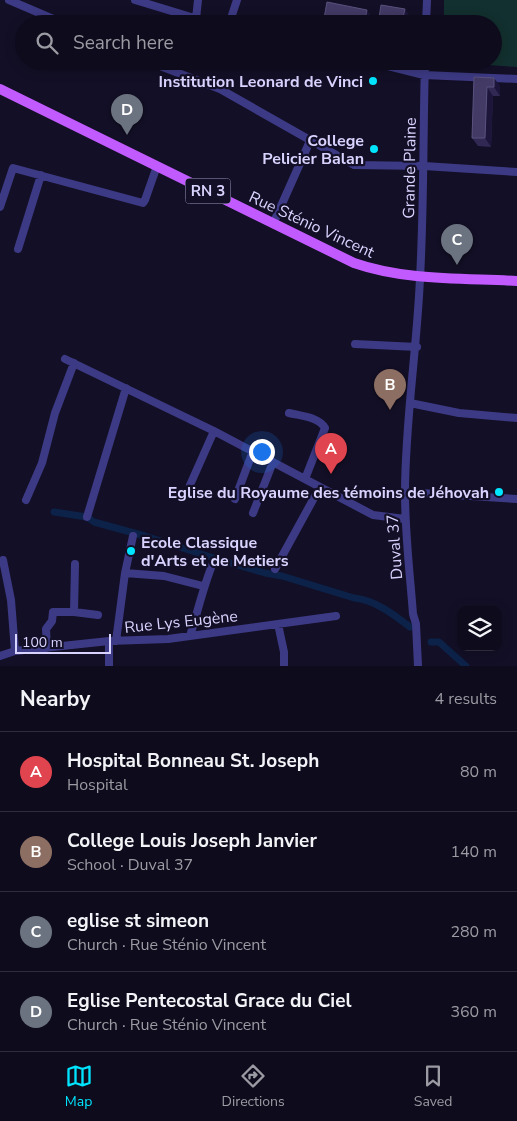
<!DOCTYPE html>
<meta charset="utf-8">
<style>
:root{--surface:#0e0b1c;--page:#171425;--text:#f1f3f6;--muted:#9b9ba3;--line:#2e2b3b;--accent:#00e5ff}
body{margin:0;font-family:"Nunito Sans",sans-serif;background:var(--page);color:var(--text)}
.controls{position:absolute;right:15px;bottom:15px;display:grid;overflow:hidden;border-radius:10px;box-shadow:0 2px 12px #0003}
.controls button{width:45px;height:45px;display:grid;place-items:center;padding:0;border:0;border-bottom:1px solid var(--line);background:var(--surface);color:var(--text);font:25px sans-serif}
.scale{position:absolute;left:15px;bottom:12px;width:96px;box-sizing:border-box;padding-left:5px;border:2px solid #d9d4ff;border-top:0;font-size:14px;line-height:18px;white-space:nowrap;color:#d9d4ff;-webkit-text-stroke:4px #130f26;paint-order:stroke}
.you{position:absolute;left:261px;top:451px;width:18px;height:18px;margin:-12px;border:4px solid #fff;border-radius:50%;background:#1a73e8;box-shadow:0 0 0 8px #1a73e833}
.badge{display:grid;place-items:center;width:32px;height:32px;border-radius:50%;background:var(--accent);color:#fff;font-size:16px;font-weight:700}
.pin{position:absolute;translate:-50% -41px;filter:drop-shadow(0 1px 2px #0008)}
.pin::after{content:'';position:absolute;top:26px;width:18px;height:15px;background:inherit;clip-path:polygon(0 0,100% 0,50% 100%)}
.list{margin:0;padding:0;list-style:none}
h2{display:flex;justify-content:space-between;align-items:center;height:65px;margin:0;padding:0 20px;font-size:21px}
h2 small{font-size:16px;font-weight:400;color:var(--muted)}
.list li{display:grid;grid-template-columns:32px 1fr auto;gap:15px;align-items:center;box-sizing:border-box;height:80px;padding:0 20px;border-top:1px solid var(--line)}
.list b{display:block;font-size:19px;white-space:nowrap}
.list p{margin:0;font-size:16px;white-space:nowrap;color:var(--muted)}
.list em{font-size:16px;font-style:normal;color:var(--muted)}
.icon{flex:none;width:28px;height:28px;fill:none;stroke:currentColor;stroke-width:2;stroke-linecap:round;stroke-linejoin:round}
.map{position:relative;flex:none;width:517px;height:666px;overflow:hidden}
.search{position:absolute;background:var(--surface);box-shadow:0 2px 12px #0003;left:15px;right:15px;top:15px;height:55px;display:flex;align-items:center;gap:12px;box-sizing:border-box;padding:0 18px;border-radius:28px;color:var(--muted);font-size:19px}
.sheet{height:385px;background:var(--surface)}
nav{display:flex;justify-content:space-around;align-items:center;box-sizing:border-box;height:70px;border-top:1px solid var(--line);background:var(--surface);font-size:14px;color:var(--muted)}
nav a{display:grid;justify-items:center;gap:2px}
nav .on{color:var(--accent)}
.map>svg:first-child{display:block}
.green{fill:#12302f}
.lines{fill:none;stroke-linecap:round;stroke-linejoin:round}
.canal{stroke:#0c2248;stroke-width:7}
.minor{stroke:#3d3a85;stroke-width:8}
.major{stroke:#c25bff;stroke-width:10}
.wall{fill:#312854}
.shaded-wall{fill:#1d163a}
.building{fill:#433a66;stroke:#5a527e}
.poi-dot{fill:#00e5ff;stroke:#130f26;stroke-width:2}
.labels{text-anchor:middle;stroke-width:4.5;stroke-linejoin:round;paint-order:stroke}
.shield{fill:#130f26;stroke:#9e99be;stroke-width:1}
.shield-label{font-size:15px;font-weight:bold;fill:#d9d4ff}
.poi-label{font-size:16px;font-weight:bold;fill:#d9d4ff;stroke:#130f26;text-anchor:end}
.street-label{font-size:16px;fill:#d9d4ff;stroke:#130f26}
</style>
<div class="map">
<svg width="517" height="666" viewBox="0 0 517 666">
<rect width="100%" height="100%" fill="#130f26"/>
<path class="green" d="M444,0H517V67L444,62L493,61V24H444Z"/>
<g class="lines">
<path class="canal" d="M54,512L87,517L94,522L145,536L220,560L265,573L282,576L354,598C375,600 393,614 410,627
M431,642H439L466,666"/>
<path class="minor" d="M9,0L65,24
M135,0L214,24
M196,19L198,0
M229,24L237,0
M426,24L427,0
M147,61L220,89L354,165L424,166L517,172
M368,61L424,75L517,79
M0,207L13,168L143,203L145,200L157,166
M273,224L310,141
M18,249L41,175
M355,344L417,347
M65,359L214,431L373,515L405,519
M410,403L459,413L517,418
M289,413C301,416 319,417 325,428L305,479
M190,485L214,431
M405,492L517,499
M235,499L253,451
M26,500L42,463L55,413L74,363
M253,513L273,462
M87,517L126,388
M3,560L11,600L15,651
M275,569L320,487
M125,573L164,576L203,586
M74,612L75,564
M278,624L284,652V666
M190,636C198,611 203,587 213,563
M116,641L125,573L133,536
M47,648L46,629L52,621L53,612H74L98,615
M0,656L15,651L109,641L168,639L336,616
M109,666V641
M418,666L416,624L413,614C410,574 405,534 405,493C405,422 417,349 420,278C424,206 423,133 425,61"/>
<path class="major" d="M0,89L354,263C406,281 463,278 517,281"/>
</g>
<path class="wall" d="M409,15L408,24H383L379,18Z
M474,77L500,86V96H493L491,147L478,146L472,138Z"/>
<path class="shaded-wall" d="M405,9L409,15L408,24H403L402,22Z
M367,10L373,19L372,24H364Z
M494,78L500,86V96L494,87Z
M487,87L493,96L491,147L485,138Z"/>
<path class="building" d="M327,2L367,10L364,24H323Z
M381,5L405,9L402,22L379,18Z
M474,77L494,78V87H487L485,138H472Z"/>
<g class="poi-dot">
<circle cx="373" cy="81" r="5"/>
<circle cx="374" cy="149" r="5"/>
<circle cx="499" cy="492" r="5"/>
<circle cx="131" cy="551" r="5"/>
</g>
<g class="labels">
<rect class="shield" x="185.5" y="178.5" width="45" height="25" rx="4"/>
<g class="shield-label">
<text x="208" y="196">RN 3</text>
</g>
<g class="poi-label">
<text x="363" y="87">Institution Leonard de Vinci</text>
<text x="364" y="146">College<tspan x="364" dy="18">Pelicier Balan</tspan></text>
<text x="489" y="498">Eglise du Royaume des témoins de Jéhovah</text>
<text x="141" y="548" text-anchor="start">Ecole Classique<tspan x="141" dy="18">d'Arts et de Metiers</tspan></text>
</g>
<g class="street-label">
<text transform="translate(409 168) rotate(-89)" y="6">Grande Plaine</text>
<text transform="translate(312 224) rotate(25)" y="6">Rue Sténio Vincent</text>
<text transform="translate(394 547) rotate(-94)" y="6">Duval 37</text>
<text transform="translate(181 621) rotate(-6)" y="6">Rue Lys Eugène</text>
</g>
</g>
</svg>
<div class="controls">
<button><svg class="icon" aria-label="layers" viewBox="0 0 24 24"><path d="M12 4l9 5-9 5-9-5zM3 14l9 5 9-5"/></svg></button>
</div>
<div class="scale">100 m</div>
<div class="you"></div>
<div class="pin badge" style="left:331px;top:474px;background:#e0444e">A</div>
<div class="pin badge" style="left:390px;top:410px;background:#8d6e63">B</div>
<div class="pin badge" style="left:457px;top:265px;background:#6b7280">C</div>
<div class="pin badge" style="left:127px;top:135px;background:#6b7280">D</div>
<div class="search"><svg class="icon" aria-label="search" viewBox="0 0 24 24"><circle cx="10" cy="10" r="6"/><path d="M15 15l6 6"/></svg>Search here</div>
</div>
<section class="sheet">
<h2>Nearby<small>4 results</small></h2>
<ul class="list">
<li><span class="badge" style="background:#e0444e">A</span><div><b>Hospital Bonneau St. Joseph</b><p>Hospital</p></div><em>80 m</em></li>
<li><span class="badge" style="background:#8d6e63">B</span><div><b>College Louis Joseph Janvier</b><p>School · Duval 37</p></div><em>140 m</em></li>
<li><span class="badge" style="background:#6b7280">C</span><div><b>eglise st simeon</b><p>Church · Rue Sténio Vincent</p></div><em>280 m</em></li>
<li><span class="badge" style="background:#6b7280">D</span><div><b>Eglise Pentecostal Grace du Ciel</b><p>Church · Rue Sténio Vincent</p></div><em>360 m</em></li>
</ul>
</section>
<nav>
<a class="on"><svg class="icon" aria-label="map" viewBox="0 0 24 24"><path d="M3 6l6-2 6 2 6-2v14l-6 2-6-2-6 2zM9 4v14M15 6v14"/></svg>Map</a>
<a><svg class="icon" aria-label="directions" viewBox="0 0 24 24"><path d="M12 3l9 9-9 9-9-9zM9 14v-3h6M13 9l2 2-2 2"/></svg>Directions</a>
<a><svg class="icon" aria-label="saved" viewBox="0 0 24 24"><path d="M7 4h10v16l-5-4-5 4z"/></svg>Saved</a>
</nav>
